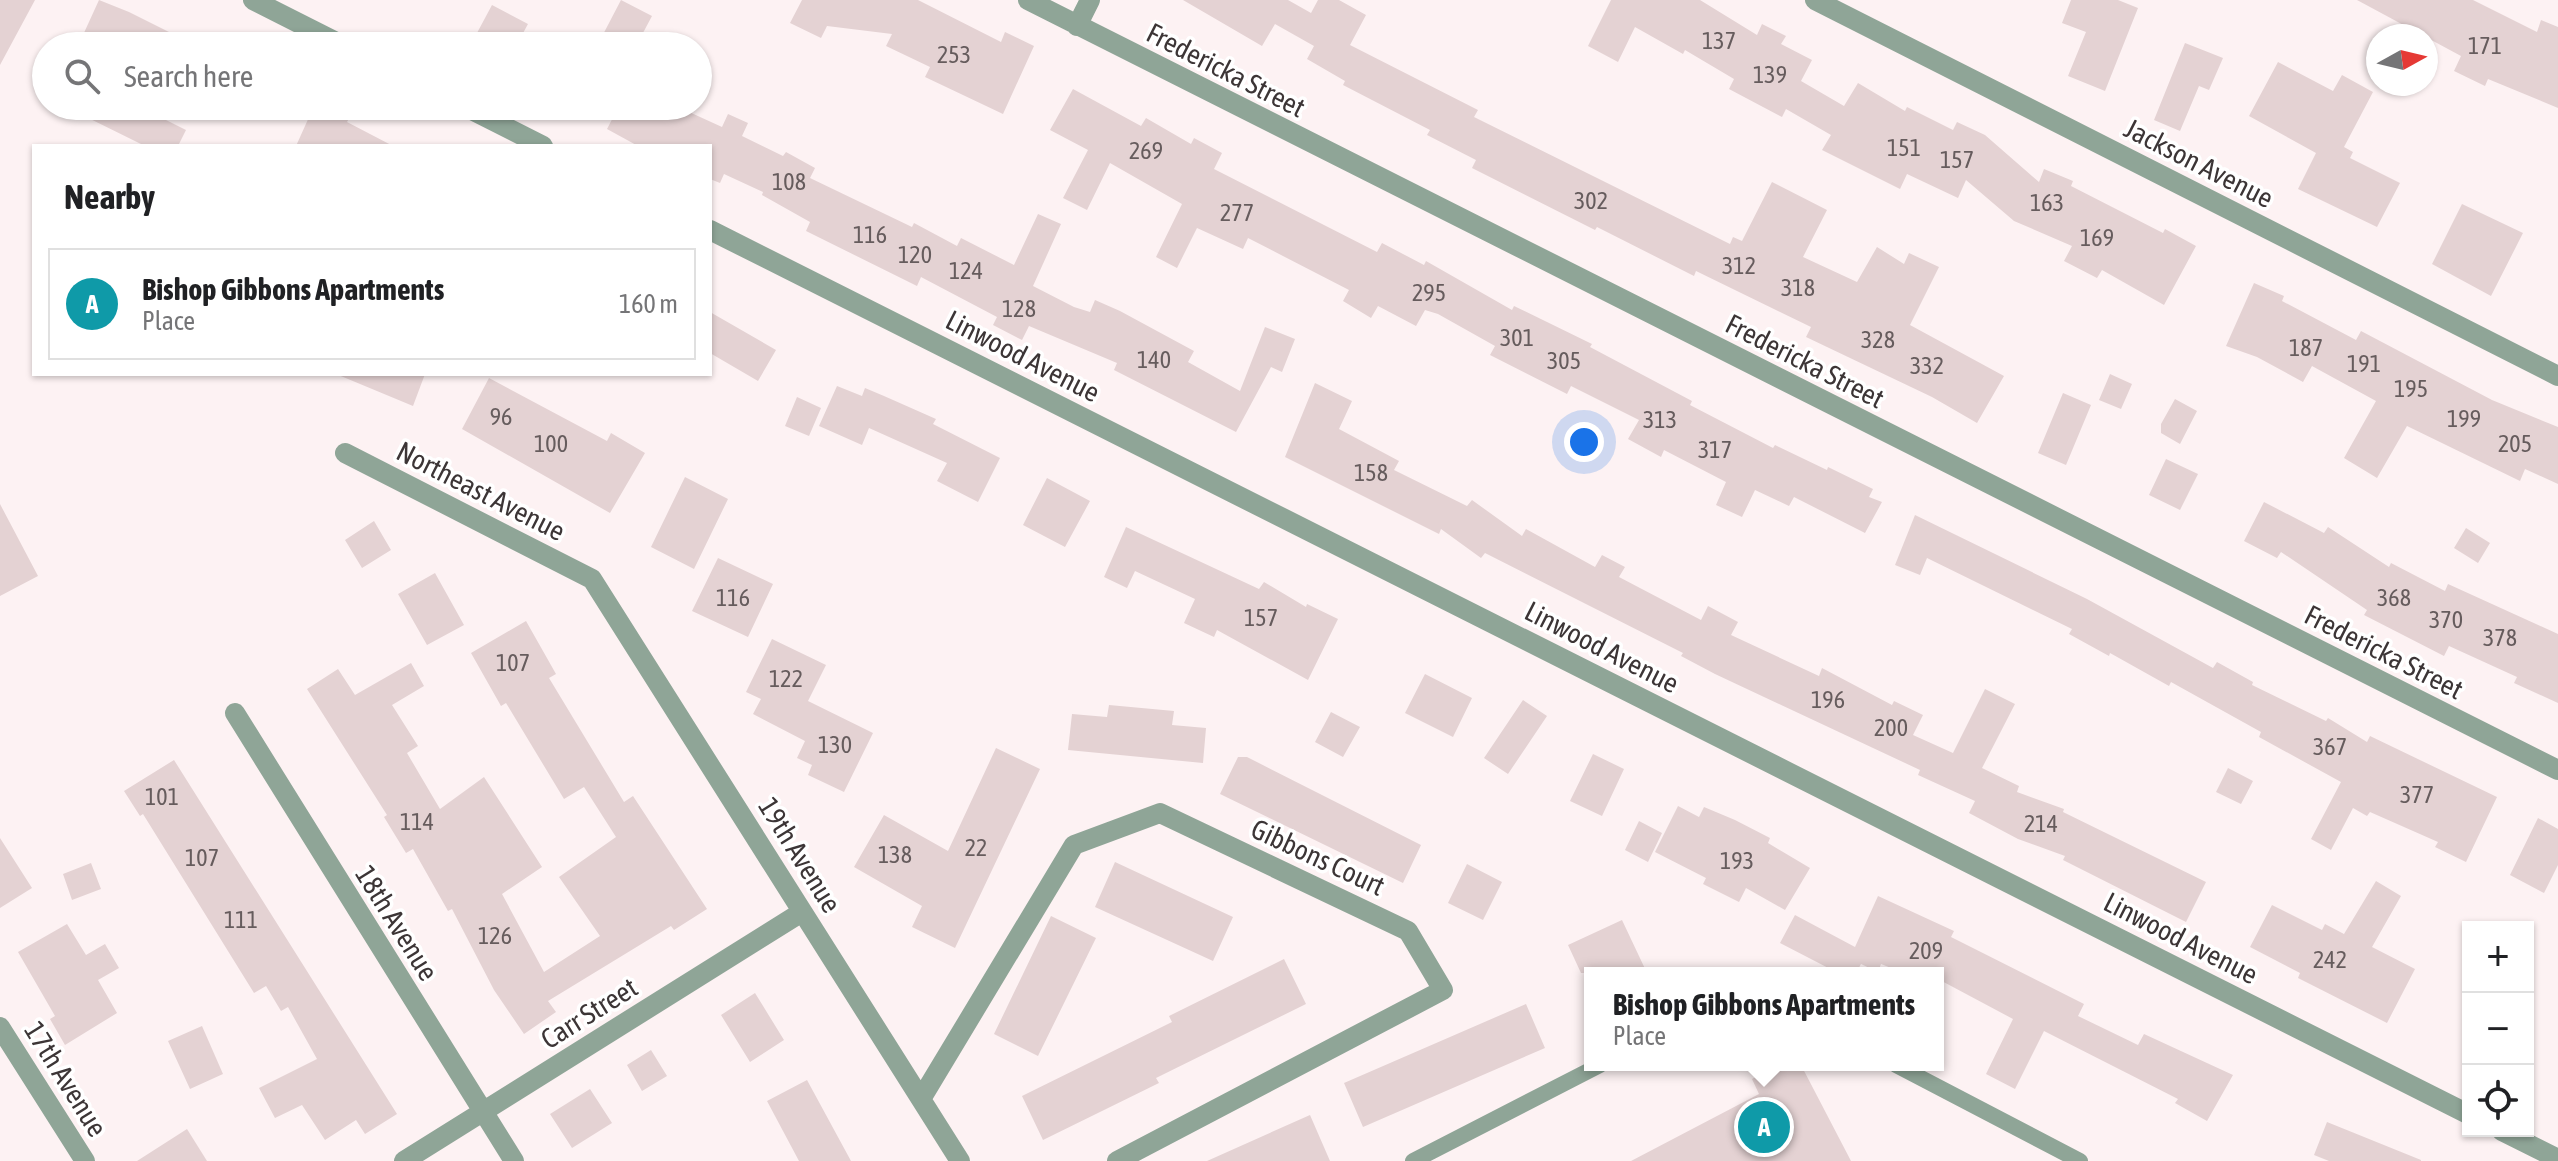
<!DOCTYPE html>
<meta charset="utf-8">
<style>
:root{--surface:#fff;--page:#f2f2f2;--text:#202124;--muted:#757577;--line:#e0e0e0;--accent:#167145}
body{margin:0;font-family:"Asap Condensed",sans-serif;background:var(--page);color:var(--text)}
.controls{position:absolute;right:24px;bottom:24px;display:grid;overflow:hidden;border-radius:0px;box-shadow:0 2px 6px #0004}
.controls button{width:72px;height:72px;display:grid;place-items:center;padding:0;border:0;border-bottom:2px solid var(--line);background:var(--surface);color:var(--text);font:40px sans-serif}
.compass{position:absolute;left:2366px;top:24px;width:72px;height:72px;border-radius:50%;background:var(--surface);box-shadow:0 2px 6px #0004;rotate:82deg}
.you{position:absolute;left:1584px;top:442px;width:28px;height:28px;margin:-20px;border:6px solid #fff;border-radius:50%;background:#1a73e8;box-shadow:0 0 0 12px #1a73e833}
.badge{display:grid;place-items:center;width:52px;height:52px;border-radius:50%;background:var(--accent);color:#fff;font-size:26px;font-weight:700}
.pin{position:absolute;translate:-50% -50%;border:4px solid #fff;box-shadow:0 2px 8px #0006}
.popup{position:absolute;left:1584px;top:967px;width:360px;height:104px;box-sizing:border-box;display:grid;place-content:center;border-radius:0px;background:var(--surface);filter:drop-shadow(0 2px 6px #0005);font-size:26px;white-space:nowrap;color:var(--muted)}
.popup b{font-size:30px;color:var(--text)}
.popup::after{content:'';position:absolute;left:50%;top:100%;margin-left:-16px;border:16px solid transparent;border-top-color:var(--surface)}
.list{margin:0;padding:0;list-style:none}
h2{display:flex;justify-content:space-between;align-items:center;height:104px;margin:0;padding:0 32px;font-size:34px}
h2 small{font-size:26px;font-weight:400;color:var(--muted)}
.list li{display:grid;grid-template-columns:52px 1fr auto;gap:24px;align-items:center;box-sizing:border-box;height:112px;margin:0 16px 16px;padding:0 16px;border:2px solid var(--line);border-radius:0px}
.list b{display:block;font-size:30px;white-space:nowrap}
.list p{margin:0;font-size:26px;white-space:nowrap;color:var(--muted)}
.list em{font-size:26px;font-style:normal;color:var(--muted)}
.icon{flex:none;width:44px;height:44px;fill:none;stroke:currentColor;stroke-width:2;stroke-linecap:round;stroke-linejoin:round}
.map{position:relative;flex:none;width:2558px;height:1161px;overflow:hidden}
.search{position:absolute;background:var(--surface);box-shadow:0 2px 6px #0004;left:32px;top:32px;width:680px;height:88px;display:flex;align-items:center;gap:20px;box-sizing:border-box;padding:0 28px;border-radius:44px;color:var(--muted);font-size:30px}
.panel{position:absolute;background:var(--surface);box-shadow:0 2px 6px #0004;left:32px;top:144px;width:680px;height:232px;border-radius:0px}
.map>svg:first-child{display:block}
.building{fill:#e4d2d3}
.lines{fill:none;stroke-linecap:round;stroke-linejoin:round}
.lane{stroke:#8fa597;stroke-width:16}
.street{stroke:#8fa597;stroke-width:20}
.labels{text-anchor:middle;stroke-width:7;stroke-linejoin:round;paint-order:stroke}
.number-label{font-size:24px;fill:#665c5d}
.street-label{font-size:28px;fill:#3c3536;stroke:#fff}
</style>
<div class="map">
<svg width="2558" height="1161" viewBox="0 0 2558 1161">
<rect width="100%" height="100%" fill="#fdf2f3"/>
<path class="building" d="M0,0H35L0,65Z
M99,0L129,12L197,46H78Z
M621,0L652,16L636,46H597Z
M802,0H918L1001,42L1005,32L1034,46L1003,114L925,77L930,67L886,46L892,34L827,26L821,38L790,23Z
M1183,0H1288L1311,13L1318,0H1339L1366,15L1350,45L1478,110L1474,117L1730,244L1733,237L1742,241L1772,182L1827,210L1803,257L1857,282L1877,247L1904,264L1909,253L1939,267L1910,325L2004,376L1977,423L1932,397L1806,337L1811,327L1696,271L1694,276L1597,227L1595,230L1472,168L1476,160L1427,135L1430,130L1343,85L1345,81L1307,59L1314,46L1275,24L1262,46Z
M1611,0H1700L1757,35L1762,24L1786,36L1781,44L1812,60L1801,81L1844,106L1858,83L1905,111L1907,107L1953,130L1957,122L1985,135L2039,182L2044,169L2073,181L2071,186L2163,233L2165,229L2196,246L2164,305L2102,270L2097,278L2064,261L2072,246L2014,221L1966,180L1958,198L1907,174L1900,189L1822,150L1831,135L1786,109L1782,117L1729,89L1734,79L1685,50L1683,54L1635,27L1618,62L1588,46Z
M2071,0H2118L2138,8L2105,91L2068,76L2086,32L2062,23Z
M2357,0H2473L2537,32L2541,20L2558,27V108L2488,79L2485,86L2454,71L2461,56Z
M492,5L528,24L516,46H470Z
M2185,43L2223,58L2209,90L2199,86L2180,131L2154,120Z
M2278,62L2333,91L2342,75L2373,92L2344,147L2353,152L2350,158L2400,183L2377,227L2298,189L2316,153L2249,116Z
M1073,89L1141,126L1146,118L1191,144L1194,138L1222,153L1214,169L1377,252L1382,243L1424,265L1426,261L1512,310L1514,306L1592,344L1590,347L1692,401L1690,405L1773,448L1775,445L1827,470L1828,467L1873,489L1869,497L1882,502L1865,533L1794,497L1789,506L1755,490L1742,517L1716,505L1726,482L1664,450L1661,457L1628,439L1639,420L1571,386L1567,394L1490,355L1495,346L1438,314L1425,310L1416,326L1378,306L1371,318L1343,301L1349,290L1248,238L1243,249L1197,228L1177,268L1156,257L1182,204L1110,163L1087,210L1063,198L1088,150L1050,130Z
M64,106H138L186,130L178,146H145Z
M314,106H337L352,113L347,122L393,146H296Z
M619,106H676L722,127L728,114L748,123L742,136L783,156L786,152L815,168L810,178L912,227L914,223L957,246L961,238L1014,265L1038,214L1061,224L1033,286L1074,307L1090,312L1095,300L1120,311L1194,351L1188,362L1240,391L1265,327L1295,339L1282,372L1271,367L1236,432L1114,370L1117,363L1029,326L1022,340L993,325L997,317L921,277L917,286L806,231L810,222L762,195L763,192L724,174L720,183L710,179V146H638L607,129Z
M2462,204L2523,233L2491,296L2432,264Z
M2254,283L2284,296L2282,301L2356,340L2361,331L2492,400L2558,427V484L2525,469L2520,481L2407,426L2377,478L2344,458L2376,401L2312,366L2303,382L2257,357L2226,346Z
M710,312L776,350L758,381L710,353Z
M336,374H425L413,406Z
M2110,374L2132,384L2121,409L2099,400Z
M489,378L607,441L611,433L645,453L610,513L462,429Z
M1315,383L1352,401L1339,429L1399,461L1394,470L1467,506L1472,500L1522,536L1526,529L1595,567L1602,555L1625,567L1619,577L1701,620L1708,606L1738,622L1731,635L1819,676L1822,668L1892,705L1894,701L1923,715L1913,735L1953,753L1985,689L2015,704L1982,768L2019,786L2017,792L2064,809L2063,812L2206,882L2186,922L2063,860L2065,856L2018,839L1969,813L1975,801L1918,775L1920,770L1715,674L1681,656L1683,653L1485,553L1481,558L1441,529L1439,534L1285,457Z
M837,386L862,396L865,388L884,396L936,419L933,424L1000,458L978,502L937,481L947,463L869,428L862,445L819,426Z
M2063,393L2091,405L2066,465L2038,453Z
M797,397L821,408L809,436L785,426Z
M2175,399L2197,411L2180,444L2161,433V424Z
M2166,459L2198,474L2180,510L2149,495Z
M685,477L728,499L694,569L651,547Z
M1047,478L1090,501L1065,547L1023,525Z
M2264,502L2324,533L2328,527L2389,567L2391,563L2445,591L2448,584L2558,634V703L2514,683L2517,677L2449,646L2444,656L2364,615L2367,610L2281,552L2277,558L2244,541Z
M0,504L38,576L0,596Z
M1915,515L2087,599L2213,668L2217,662L2253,682L2252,685L2326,721L2328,718L2367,742L2370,736L2497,797L2466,862L2435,847L2438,842L2370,812L2367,816L2353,808L2331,850L2311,839L2341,782L2259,737L2261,732L2171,682L2169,686L2110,653L2109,656L2069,634L2072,629L1927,558L1920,575L1895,565Z
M374,521L391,550L362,568L345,540Z
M1126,527L1259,589L1264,582L1306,607L1307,604L1338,619L1308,680L1217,630L1214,637L1184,623L1195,599L1135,571L1127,588L1104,577Z
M2466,528L2490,543L2478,563L2454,548Z
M718,558L773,584L748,637L692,611Z
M435,573L464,625L427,645L398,594Z
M526,621L556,674L549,678L624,802L633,796L707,909L674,930L671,926L548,1001L556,1012L524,1034L494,990L452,909L448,911L413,849L406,853L384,817L387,815L307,689L338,669L355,695L411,663L424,686L392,705L418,746L407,753L440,809L484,777L542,867L502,894L544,972L600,936L559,877L616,837L584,787L564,799L506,703L501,706L471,653Z
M772,639L826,665L808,701L873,733L844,792L808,775L812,765L797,758L805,741L753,714L761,699L746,692Z
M1425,674L1472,698L1453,737L1405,713Z
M1523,700L1547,716L1508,774L1484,758Z
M1109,705L1174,711L1172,725L1206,728L1203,763L1068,750L1072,714L1107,717Z
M1331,712L1360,727L1343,757L1315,742Z
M996,748L1040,769L955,948L912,927L922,906L854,867L884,815L948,851Z
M1593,754L1624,769L1602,816L1570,801Z
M1238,757H1247L1421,845L1403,883L1220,794Z
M174,760L397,1114L365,1134L356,1120L325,1140L302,1105L275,1118L259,1088L317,1059L288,1007L281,1011L266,986L254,993L143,814L140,816L124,791Z
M2228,768L2253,781L2241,804L2216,792Z
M1678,806L1699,817L1704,807L1735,820L1770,838L1768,843L1810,868L1785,910L1746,888L1739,902L1703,884L1706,878L1655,852Z
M2538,818L2558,829V865L2544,893L2510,875Z
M1639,821L1662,833L1648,862L1625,850Z
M0,838L32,888L0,908Z
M1115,862L1233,917L1213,961L1095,907Z
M91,863L101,889L72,900L63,874Z
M1467,864L1502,882L1483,920L1448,903Z
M2376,881L2401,896L2372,947L2415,969L2387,1023L2298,978L2300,973L2250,947L2272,905L2322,930L2325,924L2344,934Z
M1878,896L1954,931L1951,937L2084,1004L2078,1016L2138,1045L2144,1034L2233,1075L2207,1121L2175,1103L2178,1099L2044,1031L2015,1089L1986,1074L2013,1019L1938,979V973H1904L1881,964L1878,972L1861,964L1856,973H1838L1780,943L1795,915L1855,947Z
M1051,916L1096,938L1038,1056L994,1034Z
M1622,920L1647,973H1581L1568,945Z
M67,924L86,955L105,944L119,968L98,980L117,1013L65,1045L50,1019L55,1016L18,952Z
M1284,959L1306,1004L1156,1078L1159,1083L1043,1140L1022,1096L1172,1022L1169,1016Z
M755,993L784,1040L750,1062L721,1015Z
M1526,1004L1545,1048L1363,1127L1344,1083Z
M202,1026L223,1074L190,1089L168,1041Z
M651,1050L667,1076L642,1091L627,1065Z
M1761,1065H1801L1851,1161H1631L1759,1094L1752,1079L1765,1072Z
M807,1080L851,1161H799L767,1101Z
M590,1089L612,1123L572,1148L550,1114Z
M1310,1115L1330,1161H1207Z
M2327,1122L2421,1160V1161H2329L2314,1155Z
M187,1129L207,1161H137Z"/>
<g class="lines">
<path class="lane" d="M1896,1065L2080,1161
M1413,1161L1600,1065"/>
<path class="street" d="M253,0L344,46
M1028,0L2558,770
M1815,0L2558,376
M1077,26L1090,0
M464,106L543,146
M710,230L2468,1114
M345,453L592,579L960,1161
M235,713L514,1161
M0,1027L85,1161
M921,1099L1074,845L1160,813L1408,931L1443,990L1117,1161
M2502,1131L2558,1159
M404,1161L802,912"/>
</g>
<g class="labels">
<g class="number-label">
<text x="1719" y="49">137</text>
<text x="2485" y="54">171</text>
<text x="954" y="63">253</text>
<text x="1770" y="83">139</text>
<text x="1904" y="156">151</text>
<text x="1146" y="159">269</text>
<text x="1957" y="168">157</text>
<text x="789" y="190">108</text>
<text x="1591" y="209">302</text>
<text x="2047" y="211">163</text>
<text x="1237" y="221">277</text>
<text x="870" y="243">116</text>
<text x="2097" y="246">169</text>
<text x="915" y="263">120</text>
<text x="1739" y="274">312</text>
<text x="966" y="279">124</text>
<text x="1798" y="296">318</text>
<text x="1429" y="301">295</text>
<text x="1019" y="317">128</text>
<text x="1517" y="346">301</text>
<text x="1878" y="348">328</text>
<text x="2306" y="356">187</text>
<text x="1154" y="368">140</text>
<text x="1564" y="369">305</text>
<text x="2364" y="372">191</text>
<text x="1927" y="374">332</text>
<text x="2411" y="397">195</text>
<text x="501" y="425">96</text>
<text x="2464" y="427">199</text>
<text x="1660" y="428">313</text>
<text x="551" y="452">100</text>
<text x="2515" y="452">205</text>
<text x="1715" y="458">317</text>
<text x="1371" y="481">158</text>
<text x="733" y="606">116</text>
<text x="2394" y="606">368</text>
<text x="1261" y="626">157</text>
<text x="2446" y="628">370</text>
<text x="2500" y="646">378</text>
<text x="513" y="671">107</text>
<text x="786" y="687">122</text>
<text x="1828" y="708">196</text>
<text x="1891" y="736">200</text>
<text x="835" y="753">130</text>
<text x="2330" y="755">367</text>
<text x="2417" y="803">377</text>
<text x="162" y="805">101</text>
<text x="417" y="830">114</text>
<text x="2041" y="832">214</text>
<text x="976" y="856">22</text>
<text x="895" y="863">138</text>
<text x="202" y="866">107</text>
<text x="1737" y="869">193</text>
<text x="241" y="928">111</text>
<text x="495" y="944">126</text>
<text x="1926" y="959">209</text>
<text x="2330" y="968">242</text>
</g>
<g class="street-label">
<text transform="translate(1226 70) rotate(27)" y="10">Fredericka Street</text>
<text transform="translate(2199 163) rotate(27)" y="10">Jackson Avenue</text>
<text transform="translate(1023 356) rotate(27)" y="10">Linwood Avenue</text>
<text transform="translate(1805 361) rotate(27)" y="10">Fredericka Street</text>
<text transform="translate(481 491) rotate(27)" y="10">Northeast Avenue</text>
<text transform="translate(1602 647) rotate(27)" y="10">Linwood Avenue</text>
<text transform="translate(2384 652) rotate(27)" y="10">Fredericka Street</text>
<text transform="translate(800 855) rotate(58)" y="10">19th Avenue</text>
<text transform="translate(1318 857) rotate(25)" y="10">Gibbons Court</text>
<text transform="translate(397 923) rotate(58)" y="10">18th Avenue</text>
<text transform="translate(2181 938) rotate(27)" y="10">Linwood Avenue</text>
<text transform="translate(589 1013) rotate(-32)" y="10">Carr Street</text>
<text transform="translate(66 1079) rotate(58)" y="10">17th Avenue</text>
</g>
</g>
</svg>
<div class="controls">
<button>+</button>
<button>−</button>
<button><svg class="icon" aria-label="locate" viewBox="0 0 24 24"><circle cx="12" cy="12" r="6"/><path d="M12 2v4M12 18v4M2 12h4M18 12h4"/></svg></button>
</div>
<svg class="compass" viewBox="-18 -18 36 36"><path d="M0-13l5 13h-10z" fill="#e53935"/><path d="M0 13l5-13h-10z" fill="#757577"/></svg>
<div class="you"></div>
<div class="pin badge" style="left:1764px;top:1127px;background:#0f9aa8">A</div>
<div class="popup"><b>Bishop Gibbons Apartments</b>Place</div>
<div class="search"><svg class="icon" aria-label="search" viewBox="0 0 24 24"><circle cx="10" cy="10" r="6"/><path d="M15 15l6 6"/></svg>Search here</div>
<section class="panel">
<h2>Nearby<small></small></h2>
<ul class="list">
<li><span class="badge" style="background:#0f9aa8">A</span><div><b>Bishop Gibbons Apartments</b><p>Place</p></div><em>160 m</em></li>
</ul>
</section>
</div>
